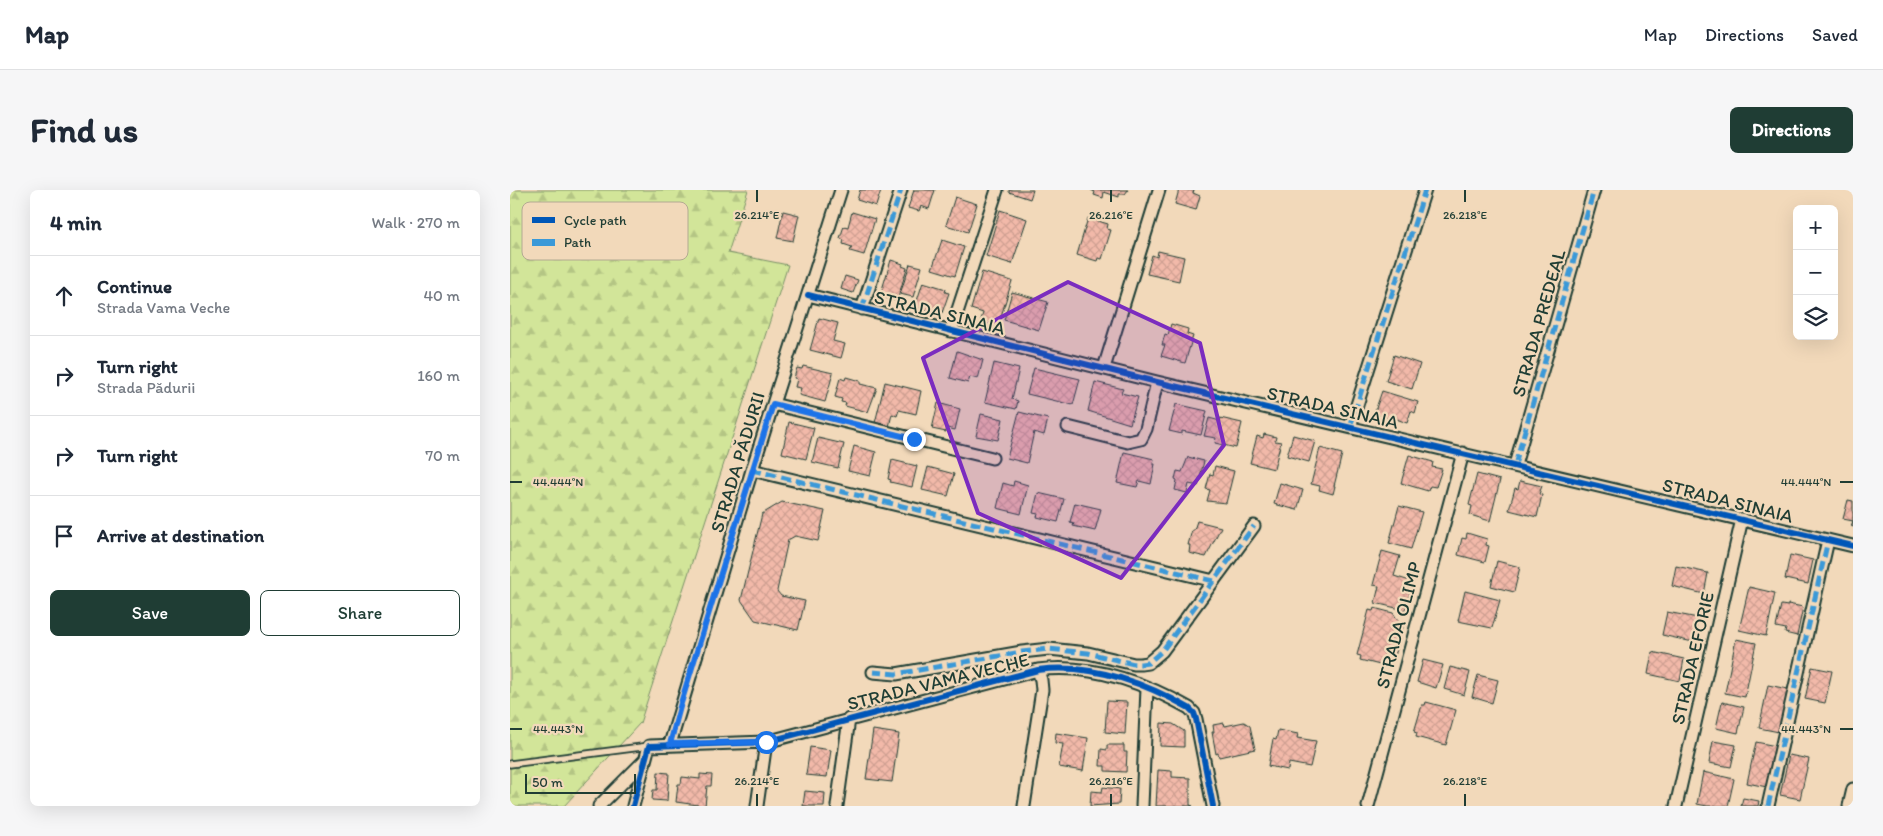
<!DOCTYPE html>
<meta charset="utf-8">
<style>
:root{--surface:#fff;--page:#f6f6f7;--text:#1f2937;--muted:#747a83;--line:#e0e1e3;--accent:#1f3d34}
body{margin:0;font-family:Itim,sans-serif;background:var(--page);color:var(--text)}
.controls{position:absolute;right:15px;top:15px;display:grid;overflow:hidden;border-radius:8px;box-shadow:0 5px 20px #0002}
.controls button{width:45px;height:45px;display:grid;place-items:center;padding:0;border:0;border-bottom:1px solid var(--line);background:var(--surface);color:var(--text);font:25px sans-serif}
.scale{position:absolute;left:15px;bottom:12px;width:111px;box-sizing:border-box;padding-left:5px;border:2px solid #1f3d34;border-top:0;font-size:14px;line-height:18px;white-space:nowrap;color:#1f3d34;-webkit-text-stroke:4px #f2d9ba;paint-order:stroke}
.stop{position:absolute;width:15px;height:15px;margin:-11px;border:4px solid #1a73e8;border-radius:50%;background:#fff}
.stop.end{background:#1a73e8;border-color:#fff;box-shadow:0 1px 5px #0008}
.list{margin:0;padding:0;list-style:none}
h2{display:flex;justify-content:space-between;align-items:center;height:65px;margin:0;padding:0 20px;font-size:21px}
h2 small{font-size:16px;font-weight:400;color:var(--muted)}
.list li{display:grid;grid-template-columns:32px 1fr auto;gap:15px;align-items:center;box-sizing:border-box;height:80px;padding:0 20px;border-top:1px solid var(--line)}
.list b{display:block;font-size:19px;white-space:nowrap}
.list p{margin:0;font-size:16px;white-space:nowrap;color:var(--muted)}
.list em{font-size:16px;font-style:normal;color:var(--muted)}
.actions{display:flex;gap:10px;padding:15px 20px}
.actions a{flex:1;padding:11px 0;border:1px solid var(--accent);border-radius:8px;text-align:center;font-size:18px;color:var(--accent)}
.actions .main{background:var(--accent);color:#fff}
.icon{flex:none;width:28px;height:28px;fill:none;stroke:currentColor;stroke-width:2;stroke-linecap:round;stroke-linejoin:round}
.map{position:relative;flex:none;width:1343px;height:616px;overflow:hidden;border-radius:8px}
header{display:flex;align-items:center;gap:30px;box-sizing:border-box;height:70px;padding:0 25px;background:var(--surface);border-bottom:1px solid var(--line)}
header strong{font-size:24px}
nav{display:flex;gap:28px;margin-inline-start:auto;font-size:18px}
.intro{display:flex;align-items:center;justify-content:space-between;box-sizing:border-box;height:120px;padding:0 30px}
h1{margin:0;font-size:35px}
.button{padding:12px 22px;border-radius:8px;background:var(--accent);color:#fff;font-size:18px;font-weight:700}
main{display:flex;gap:30px;padding:0 30px}
aside{flex:1;background:var(--surface);border-radius:8px;box-shadow:0 5px 20px #0002}
.map>svg:first-child{display:block}
.forest{fill:url(#forest-firs);stroke:#789166}
.building{fill:url(#building-cross-hatch);stroke:#1f3d34}
.lines{fill:none;stroke-linecap:round;stroke-linejoin:round}
.service-casing{stroke:#1f3d34;stroke-width:9}
.minor-casing{stroke:#1f3d34;stroke-width:15}
.service{stroke:#f2d9ba;stroke-width:5.5}
.minor{stroke:#f2d9ba;stroke-width:11}
.quiet{stroke:#3a99d8;stroke-width:5;stroke-dasharray:10 5;stroke-linecap:butt}
.cycleway-casing{stroke:#f2d9ba;stroke-width:9}
.cycleway{stroke:#0057b8;stroke-width:6}
.route{stroke:#1a73e8;stroke-width:6}
.marked{fill:#7b2cbf;fill-opacity:0.2;stroke:#7b2cbf;stroke-width:4;stroke-linejoin:round}
.ticks{fill:none;stroke:#1f3d34;stroke-width:2}
.labels{text-anchor:middle;stroke-width:4.5;stroke-linejoin:round;paint-order:stroke}
.street-label{font-size:19px;fill:#1f3d34;stroke:#f2d9ba}
.key{fill:#f2d9ba;stroke:#b3aa92;stroke-width:1}
.key-label{font-size:14px;fill:#1f3d34}
.ticks-label{font-size:12px;text-anchor:middle;fill:#1f3d34;stroke:#f2d9ba;stroke-width:4.5;stroke-linejoin:round;paint-order:stroke}
</style>
<header>
<strong>Map</strong>
<nav><a>Map</a><a>Directions</a><a>Saved</a></nav>
</header>
<div class="intro"><h1>Find us</h1><a class="button">Directions</a></div>
<main>
<aside>
<h2>4 min<small>Walk · 270 m</small></h2>
<ul class="list">
<li><svg class="icon" aria-label="ahead" viewBox="0 0 24 24"><path d="M12 20V5M6 11l6-6 6 6"/></svg><div><b>Continue</b><p>Strada Vama Veche</p></div><em>40 m</em></li>
<li><svg class="icon" aria-label="right" viewBox="0 0 24 24"><path d="M7 20v-9h11M14 6l5 5-5 5"/></svg><div><b>Turn right</b><p>Strada Pădurii</p></div><em>160 m</em></li>
<li><svg class="icon" aria-label="right" viewBox="0 0 24 24"><path d="M7 20v-9h11M14 6l5 5-5 5"/></svg><div><b>Turn right</b></div><em>70 m</em></li>
<li><svg class="icon" aria-label="arrive" viewBox="0 0 24 24"><path d="M6 21V4h12l-3 4 3 4H6"/></svg><div><b>Arrive at destination</b></div></li>
</ul>
<div class="actions"><a class="main">Save</a><a>Share</a></div>
</aside>
<div class="map">
<svg width="1343" height="616" viewBox="0 0 1343 616">
<defs>
<pattern id="forest-firs" width="22" height="20" patternUnits="userSpaceOnUse" patternTransform="scale(1.25)"><rect width="22" height="20" fill="#d2e599"/><path d="M5 1l3.5 6h-7zM16 11l3.5 6h-7z" fill="#b4c584"/></pattern>
<pattern id="building-cross-hatch" width="8" height="8" patternUnits="userSpaceOnUse" patternTransform="scale(1.25)"><rect width="8" height="8" fill="#f2b9a9"/><path d="M0 0l8 8M0 8l8-8" fill="none" stroke="#cfa092"/></pattern>
</defs>
<rect width="100%" height="100%" fill="#f2d9ba"/>
<filter id="ink" filterUnits="userSpaceOnUse"><feTurbulence type="fractalNoise" baseFrequency=".02" numOctaves="2"/><feDisplacementMap in="SourceGraphic" scale="10" xChannelSelector="R" yChannelSelector="G"/><feConvolveMatrix kernelMatrix="1 2 1 2 8 2 1 2 1" color-interpolation-filters="sRGB"/></filter>
<g filter="url(#ink)">
<path class="forest" d="M0,0H238L218,63L278,75L130,533L54,616H0Z"/>
<path class="building" d="M350,0H371L366,16L347,10Z
M404,0H425L419,19L411,16L409,21L398,18Z
M499,0H523L520,9L499,2Z
M581,0H618L615,4H609V7L594,2L593,8L584,5L585,2Z
M669,0H684L683,3L690,6L686,20L665,14Z
M445,7L467,14L458,42L436,35Z
M490,20L517,29L502,74L476,66Z
M273,21L289,25L283,51L267,48Z
M342,22L365,29L354,65L340,61L342,57L333,54L334,50L330,48L334,36L338,37Z
M578,28L598,34L597,39L601,40L592,69L588,68L587,71L567,65Z
M432,50L454,57L445,86L422,79Z
M648,61L674,67L669,91L637,84L642,65L647,67Z
M381,70L393,74L392,76L397,78L387,111L370,106Z
M400,74L412,77L403,107L390,104Z
M472,82L502,91L487,139L470,134L473,123L461,119Z
M335,86L348,90L343,103L331,99Z
M413,92L436,99L435,102L439,103L432,123L425,121V123L405,117Z
M502,102L538,112L529,140L494,130Z
M309,128L328,133L323,151L335,154L331,168L300,160Z
M661,134L678,139L677,144L683,146L675,173L651,166L655,155H652L655,144L658,145Z
M447,161L473,170L468,189L460,187L458,193L440,188Z
M884,165L910,174L902,199L876,191Z
M484,173L509,179L502,209L508,211L506,219L475,212Z
M293,176L323,183L315,212L289,205L291,198L285,197L287,189L284,188L287,178L292,179Z
M524,178L570,189L563,215L517,204Z
M336,187L350,191V194L367,198L358,222L335,216L336,213L331,212L332,209L325,207L330,188L335,190Z
M375,192L411,201L406,224L389,220L387,226L382,224L379,237L365,233Z
M585,192L613,199L611,203L628,207L620,234L578,221Z
M872,201L908,212L905,223L901,221L897,233L881,227L880,230L864,224Z
M428,213L450,219L445,240L437,238L436,242L422,239Z
M666,214L697,221L691,245L672,241V244L659,241Z
M509,222L538,229L534,245L524,242L517,273L497,268Z
M471,224L493,229L488,250L466,246Z
M699,228L710,231V228L732,233L726,258L705,253L706,248L694,246Z
M279,232L304,238L296,269L272,263Z
M754,244L766,247L765,251L771,252L764,279L740,273L747,246L753,248Z
M783,245L805,251L799,272L777,266Z
M308,248L334,254L328,278L302,272Z
M344,256L366,262L360,286L338,281Z
M810,258L832,264L824,296H825L823,304L809,300L810,296L801,294Z
M614,262L644,269L643,274H645L641,294L629,291L627,297L607,293Z
M899,265L923,272L922,277L932,279L926,297L920,296L918,301L891,293Z
M678,267L694,271L688,296L679,294L677,303L665,300L667,290L665,289L667,281L672,282Z
M382,270L407,276L402,297L380,292L381,290L378,289Z
M705,276L724,281L716,313L697,311L700,300L696,299L700,284L703,285Z
M418,277L444,284L438,306L412,300Z
M967,284L990,290L980,331L960,325L962,316L959,315Z
M504,291L518,295L511,324L487,318L493,293L503,296Z
M1010,291L1032,296L1029,304L1032,305L1027,327L999,320L1005,298L1008,299Z
M770,293L793,300L787,320L764,314Z
M528,303L554,309L548,332L527,327L528,324L523,323Z
M1338,310L1343,311V337L1341,336L1343,331L1333,329Z
M272,312L315,321L308,351L285,346L278,350L267,401L271,406L295,411L288,440L245,430L231,410L252,324Z
M565,313L591,319L585,341L563,336L564,333L560,332Z
M889,316L912,322L901,359L879,353Z
M687,331L711,337L696,367L679,363L680,355H678L682,340H684Z
M957,343L977,349L976,355L979,356L975,372L948,365L952,348L956,349Z
M872,361L890,366L884,386L903,392L895,420L865,413L869,396L863,395Z
M1280,365L1303,370L1298,394L1275,389Z
M987,371L1010,377L1004,402L981,396Z
M1166,376L1198,383L1194,404L1162,396Z
M1239,397L1265,403L1256,446L1229,440Z
M955,401L990,410L982,438L948,431Z
M1278,414L1293,417L1287,446L1275,443L1276,439L1266,437L1271,415L1278,416Z
M864,418L883,423L893,437L885,466L870,475L850,470L851,466L847,465L859,420L863,421Z
M1157,422L1188,428L1183,452L1152,445Z
M1226,449L1246,453L1235,507L1215,503Z
M1142,462L1174,469L1170,491L1138,484Z
M913,470L933,475L926,498L907,492Z
M940,477L960,482L954,505L934,499Z
M1302,477L1322,481L1315,513L1295,509Z
M968,485L988,490L982,513L962,507Z
M1258,495L1278,499L1269,542L1249,538Z
M597,511L617,512L615,544L595,542Z
M916,512L946,520L936,555L906,547L907,543L904,542L912,515H915Z
M1212,512L1234,517L1228,543L1206,538Z
M734,532L740,536L745,559L709,567L708,563L706,564L702,542H704L703,535L714,533L715,536Z
M651,533L663,534L674,541V557L650,556Z
M363,540L389,544L382,592L356,589Z
M768,540L788,544L787,548L806,551L800,577L779,573L778,580L758,576L763,549L766,550Z
M546,543L578,548L573,581L549,577L553,554L545,553Z
M1203,551L1226,555L1221,577L1199,573Z
M1246,552L1266,556L1257,597L1237,593Z
M597,555H614V562H617L616,582L595,581V576H590L591,559L597,560Z
M300,557L321,560L317,587L296,585Z
M1279,565L1299,569L1290,609L1270,605Z
M648,580L662,581V587L680,588V615L683,616H646Z
M148,582L159,583L157,611L142,610L143,600H147Z
M1193,582L1224,589L1218,616H1197L1187,614Z
M190,584L202,585L201,596H197L195,616L166,612L168,594H171L172,587L190,589Z
M593,597L610,599L609,614L580,616L581,601L592,602Z
M295,601L315,603L314,616H293Z
M1233,608L1249,611L1248,616H1231Z"/>
<g class="lines">
<g class="service-casing">
<path id="service" d="M0,574L139,556"/>
</g>
<g class="minor-casing">
<path id="minor" d="M298,105L647,192L1343,356
M352,119L391,0
M441,141L487,0
M594,178L649,0
M263,214L482,268
M558,237L618,252L631,249L636,239L647,192
M840,237L915,0
M1005,275L1084,0
M242,280L704,391
M363,482L386,484L512,462L539,459L578,463L624,474H631L638,473L652,461L744,336
M160,554L242,280L331,0
M89,616L135,570
M123,616L139,556L256,552L528,480C581,473 633,492 679,518L684,523L686,529L703,616
M247,616L256,552
M327,616L339,529
M514,616L532,500L531,490L528,480
M632,616L637,498
M858,616L953,263
M1166,616L1232,329
M1258,616L1318,350
M1339,616L1343,599"/>
</g>
<use href="#service" class="service"/>
<use href="#minor" class="minor"/>
<path class="quiet" d="M352,119L391,0
M840,237L915,0
M1005,275L1084,0
M242,280L704,391
M363,482L386,484L512,462L539,459L578,463L624,474H631L638,473L652,461L744,336
M1258,616L1318,350"/>
<g class="cycleway-casing">
<path id="cycleway" d="M298,105L647,192L1343,356
M123,616L139,556L256,552L528,480C581,473 633,492 679,518L684,523L686,529L703,616"/>
</g>
<use href="#cycleway" class="cycleway"/>
</g>
</g>
<g class="lines" filter="url(#ink)">
<path class="route" d="M256,552L160,554L171,513L263,214L404,249"/>
</g>
<path class="marked" d="M558,92L690,153L714,255L611,388L468,323L413,168Z"/>
<path class="ticks" d="M247,0V12M601,0V12M955,0V12M0,292H12M1330,292H1343M0,539H12M1330,539H1343M247,604V616M601,604V616M955,604V616"/>
<g class="labels">
<g class="street-label">
<text transform="translate(430 122) rotate(14)" y="7">STRADA SINAIA</text>
<text transform="translate(1028 133) rotate(-74)" y="7">STRADA PREDEAL</text>
<text transform="translate(823 217) rotate(13)" y="7">STRADA SINAIA</text>
<text transform="translate(227 272) rotate(-73)" y="7">STRADA PĂDURII</text>
<text transform="translate(1218 310) rotate(14)" y="7">STRADA SINAIA</text>
<text transform="translate(888 435) rotate(-75)" y="7">STRADA OLIMP</text>
<text transform="translate(1182 468) rotate(-77)" y="7">STRADA EFORIE</text>
<text transform="translate(428 491) rotate(-14)" y="7">STRADA VAMA VECHE</text>
</g>
</g>
<rect x="12" y="12" width="166" height="58" rx="8" class="key"/>
<rect x="22" y="27" width="23" height="6" fill="#0057b8"/>
<rect x="22" y="49" width="23" height="7" fill="#3a99d8"/>
<g class="key-label">
<text x="54" y="35">Cycle path</text>
<text x="54" y="57">Path</text>
</g>
<g class="ticks-label">
<text x="247" y="29">26.214°E</text>
<text x="601" y="29">26.216°E</text>
<text x="955" y="29">26.218°E</text>
<text x="48" y="296">44.444°N</text>
<text x="1296" y="296">44.444°N</text>
<text x="48" y="543">44.443°N</text>
<text x="1296" y="543">44.443°N</text>
<text x="247" y="595">26.214°E</text>
<text x="601" y="595">26.216°E</text>
<text x="955" y="595">26.218°E</text>
</g>
</svg>
<div class="controls">
<button>+</button>
<button>−</button>
<button><svg class="icon" aria-label="layers" viewBox="0 0 24 24"><path d="M12 4l9 5-9 5-9-5zM3 14l9 5 9-5"/></svg></button>
</div>
<div class="scale">50 m</div>
<div class="stop" style="left:256px;top:552px"></div>
<div class="stop end" style="left:404px;top:249px"></div>
</div>
</main>
